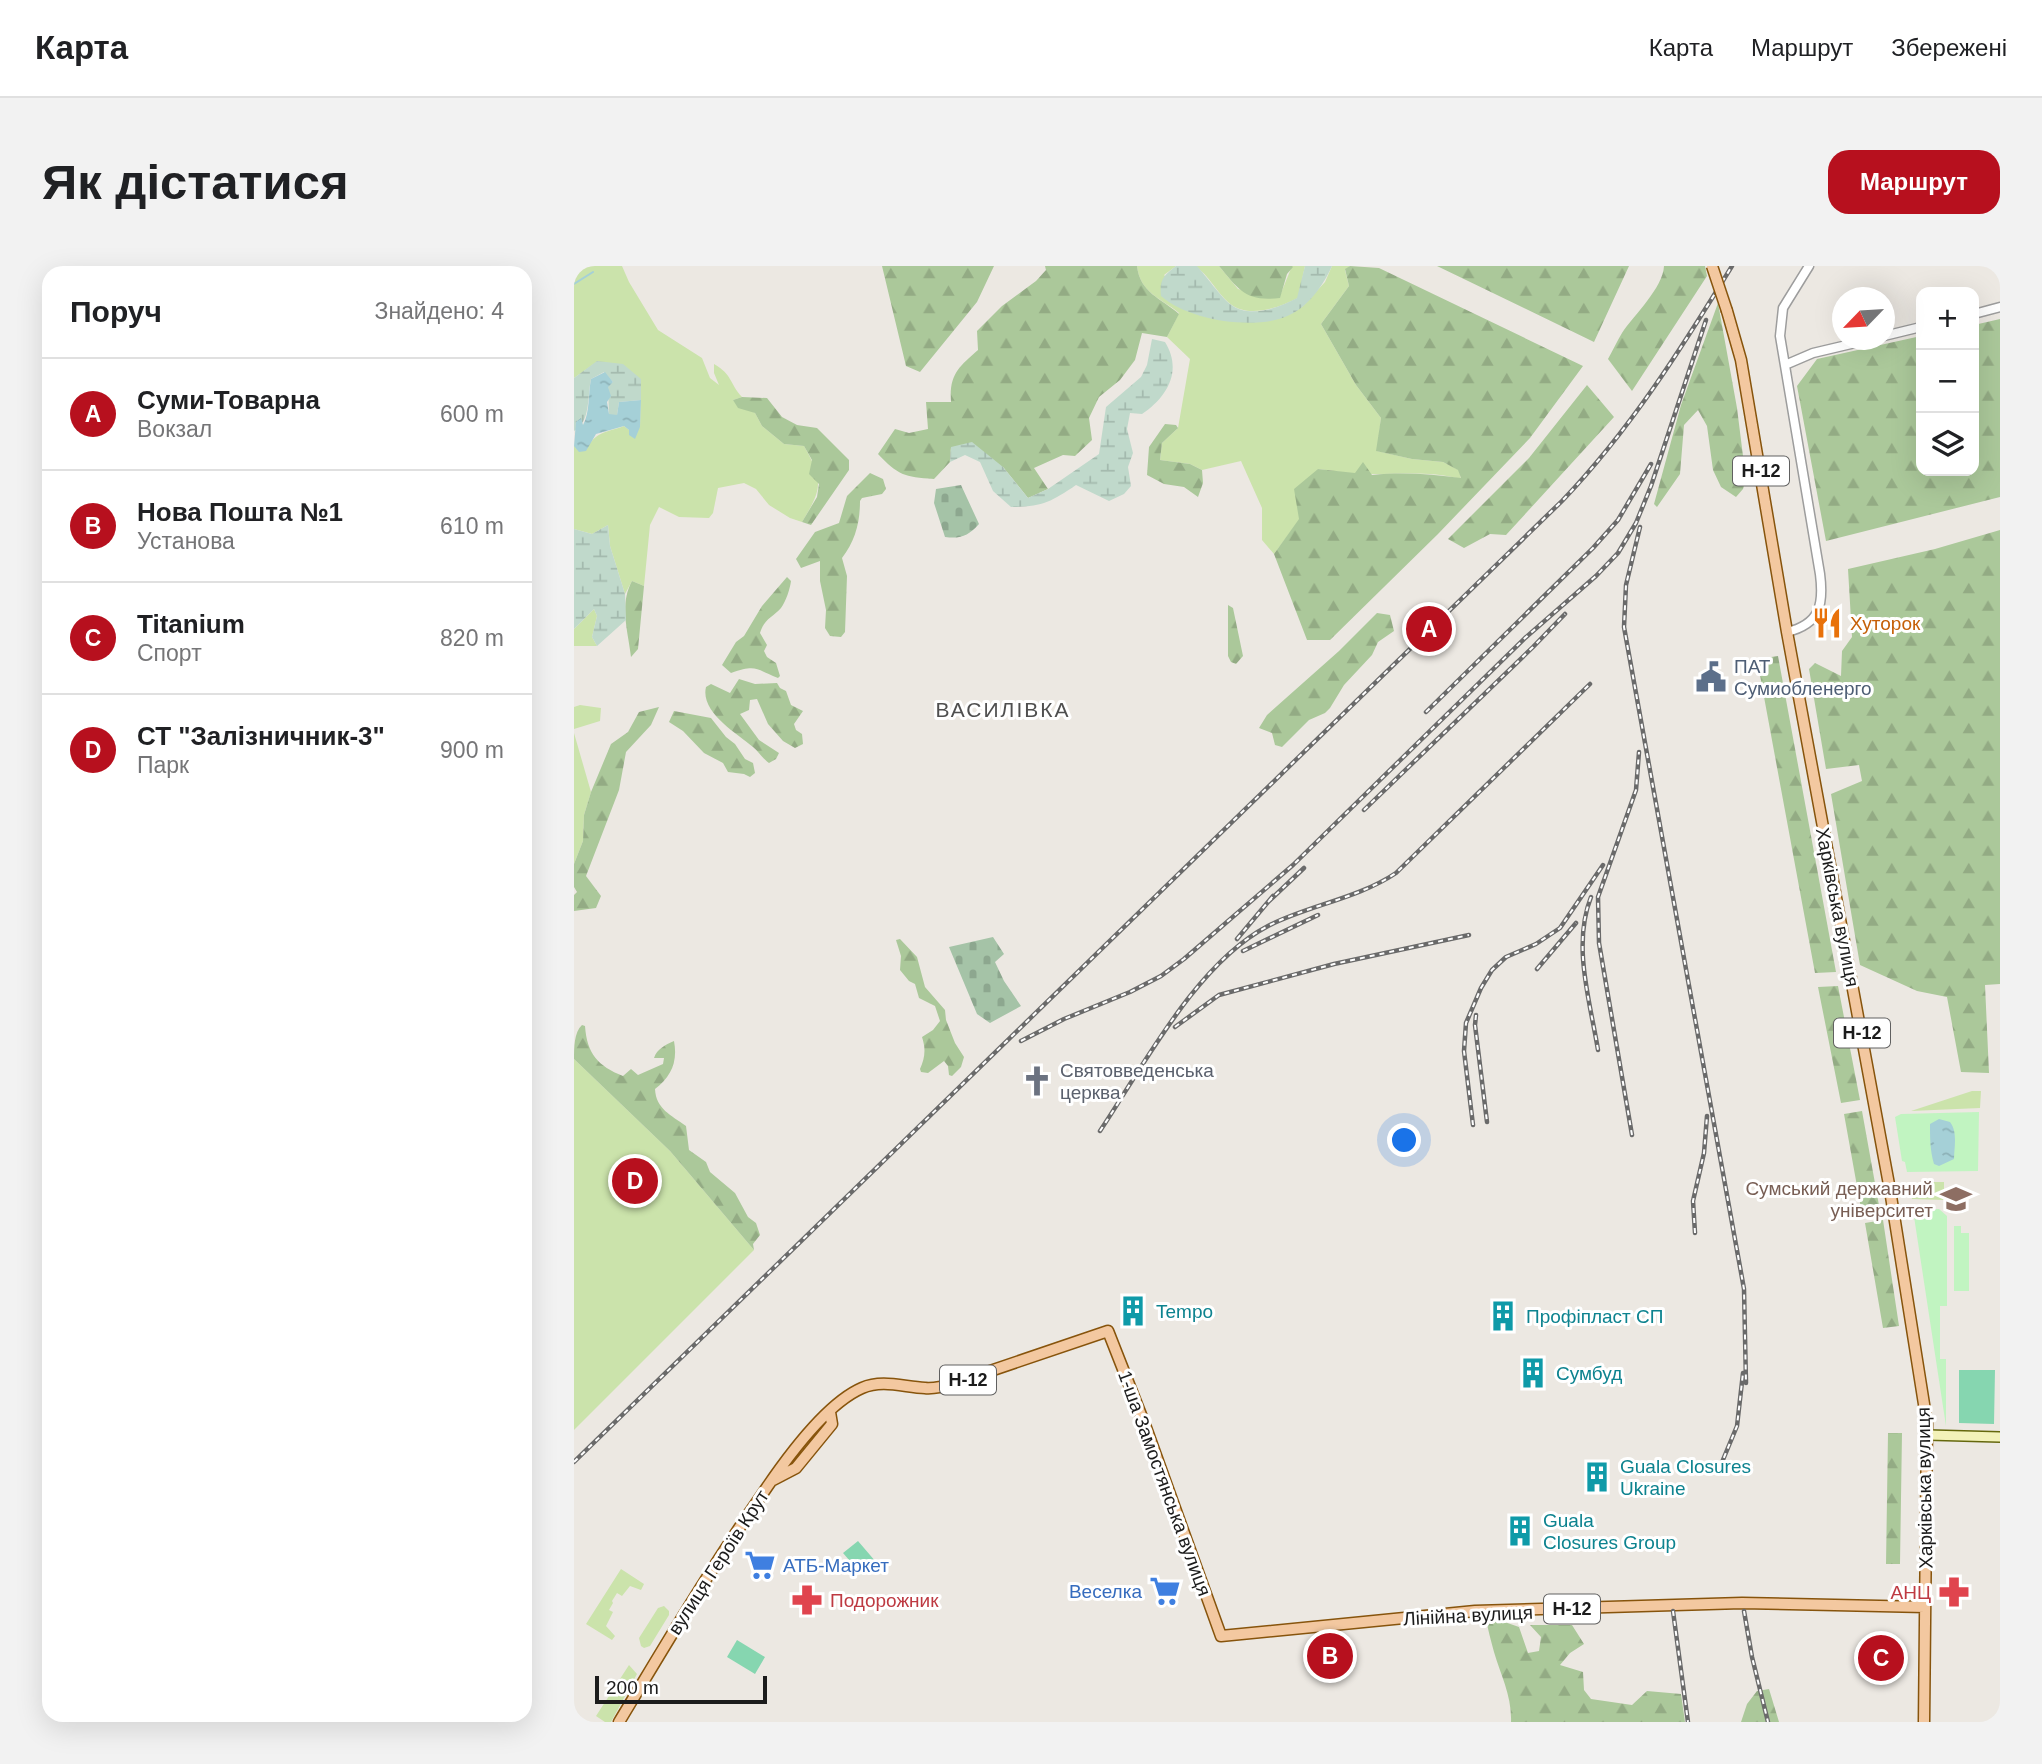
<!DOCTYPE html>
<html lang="uk">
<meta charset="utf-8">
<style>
:root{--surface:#fff;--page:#f2f2f2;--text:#202124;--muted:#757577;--line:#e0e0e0;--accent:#b7101e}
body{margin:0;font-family:Helvetica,sans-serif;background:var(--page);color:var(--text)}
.controls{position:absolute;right:21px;top:21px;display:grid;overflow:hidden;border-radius:14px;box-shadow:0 7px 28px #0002}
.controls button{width:63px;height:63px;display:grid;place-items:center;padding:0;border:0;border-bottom:2px solid var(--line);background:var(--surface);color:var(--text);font:35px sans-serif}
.compass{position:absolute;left:1258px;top:21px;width:63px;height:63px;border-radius:50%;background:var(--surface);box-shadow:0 7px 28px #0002;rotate:245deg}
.scale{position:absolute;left:21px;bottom:18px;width:172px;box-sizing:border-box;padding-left:7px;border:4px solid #1c1c1c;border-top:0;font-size:19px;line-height:24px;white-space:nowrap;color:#1c1c1c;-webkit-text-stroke:5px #fff;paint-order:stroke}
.you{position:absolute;left:831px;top:875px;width:24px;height:24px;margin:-18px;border:5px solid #fff;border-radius:50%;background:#1a73e8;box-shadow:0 0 0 10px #1a73e833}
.badge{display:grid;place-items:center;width:46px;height:46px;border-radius:50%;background:var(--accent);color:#fff;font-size:23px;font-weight:700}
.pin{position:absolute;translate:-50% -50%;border:4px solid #fff;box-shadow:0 2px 7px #0006}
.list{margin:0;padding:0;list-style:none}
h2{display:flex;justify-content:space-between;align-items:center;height:91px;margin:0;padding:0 28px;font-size:30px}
h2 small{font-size:23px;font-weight:400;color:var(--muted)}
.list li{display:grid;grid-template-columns:46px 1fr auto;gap:21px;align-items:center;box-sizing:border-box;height:112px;padding:0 28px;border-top:2px solid var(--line)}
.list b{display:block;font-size:26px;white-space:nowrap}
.list p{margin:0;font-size:23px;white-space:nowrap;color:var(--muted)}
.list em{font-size:23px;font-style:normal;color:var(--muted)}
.icon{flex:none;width:38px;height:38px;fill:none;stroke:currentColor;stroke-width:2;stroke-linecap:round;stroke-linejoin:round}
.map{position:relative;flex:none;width:1426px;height:1456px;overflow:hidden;border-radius:21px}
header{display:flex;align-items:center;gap:42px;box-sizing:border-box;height:98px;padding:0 35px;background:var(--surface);border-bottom:2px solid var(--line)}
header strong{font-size:33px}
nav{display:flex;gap:38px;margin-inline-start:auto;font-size:24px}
.intro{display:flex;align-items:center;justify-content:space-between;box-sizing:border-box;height:168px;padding:0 42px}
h1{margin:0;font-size:49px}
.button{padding:18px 32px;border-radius:21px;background:var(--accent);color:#fff;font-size:24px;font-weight:700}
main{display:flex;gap:42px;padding:0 42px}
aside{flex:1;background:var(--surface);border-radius:21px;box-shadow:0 7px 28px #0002}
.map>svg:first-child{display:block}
.grass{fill:#cbe3ab}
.forest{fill:url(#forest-firs)}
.wetland{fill:url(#wetland-marsh)}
.cemetery{fill:url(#cemetery-stones)}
.park{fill:#c1f4c1}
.pitch{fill:#86d6b0}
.water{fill:url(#water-ripples)}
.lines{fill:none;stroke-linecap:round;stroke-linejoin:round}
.stream{stroke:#a5d0d7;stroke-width:2}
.tertiary-casing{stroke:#9d9d9d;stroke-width:11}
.secondary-casing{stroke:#65680d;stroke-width:12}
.primary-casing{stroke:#87540c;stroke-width:13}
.tertiary{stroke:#fff;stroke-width:8}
.secondary{stroke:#f3f2b9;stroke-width:9}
.primary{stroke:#f3c8a0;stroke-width:10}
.rail-casing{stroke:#6a6a6a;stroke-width:4.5}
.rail{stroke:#fff;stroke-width:2;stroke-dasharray:5;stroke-linecap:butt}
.primary-bridge-casing{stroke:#87540c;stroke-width:13;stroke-linecap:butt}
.primary-bridge{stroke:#f3c8a0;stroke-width:10}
.labels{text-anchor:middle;stroke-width:6;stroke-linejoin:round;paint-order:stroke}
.shield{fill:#fff;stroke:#606060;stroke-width:2}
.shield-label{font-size:18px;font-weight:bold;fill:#1c1c1c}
.food-label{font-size:19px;fill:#c56008;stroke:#fff;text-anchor:start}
.service-label{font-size:19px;fill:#4e5e75;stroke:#fff;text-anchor:start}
.street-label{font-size:19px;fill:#1c1c1c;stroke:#fff}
.worship-label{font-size:19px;fill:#5b616d;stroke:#fff;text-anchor:start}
.education-label{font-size:19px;fill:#785e54;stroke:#fff;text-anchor:end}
.culture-label{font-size:19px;fill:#0d838f;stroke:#fff;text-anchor:start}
.shop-label{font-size:19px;fill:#366cbe;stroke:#fff;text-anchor:start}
.health-label{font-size:19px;fill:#be3a42;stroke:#fff;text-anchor:end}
.neighbourhood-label{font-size:21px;letter-spacing:2px;fill:#4f4f4f;stroke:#fff}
</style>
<header>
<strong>Карта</strong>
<nav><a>Карта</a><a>Маршрут</a><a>Збережені</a></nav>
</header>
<div class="intro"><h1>Як дістатися</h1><a class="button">Маршрут</a></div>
<main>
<aside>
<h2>Поруч<small>Знайдено: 4</small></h2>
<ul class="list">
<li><span class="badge">A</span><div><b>Суми-Товарна</b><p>Вокзал</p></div><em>600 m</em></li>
<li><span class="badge">B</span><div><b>Нова Пошта №1</b><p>Установа</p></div><em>610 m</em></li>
<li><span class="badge">C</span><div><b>Titanium</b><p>Спорт</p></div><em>820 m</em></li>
<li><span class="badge">D</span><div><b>СТ &quot;Залізничник-3&quot;</b><p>Парк</p></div><em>900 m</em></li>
</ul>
</aside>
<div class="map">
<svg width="1426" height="1456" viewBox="0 0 1426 1456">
<defs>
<pattern id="forest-firs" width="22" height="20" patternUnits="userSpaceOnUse" patternTransform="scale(1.75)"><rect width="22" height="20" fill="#abc89a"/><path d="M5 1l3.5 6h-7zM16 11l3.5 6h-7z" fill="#93ab84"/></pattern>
<pattern id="wetland-marsh" width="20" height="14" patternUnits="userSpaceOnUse" patternTransform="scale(1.75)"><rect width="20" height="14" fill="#c0d9cb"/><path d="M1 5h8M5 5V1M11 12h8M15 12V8" fill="none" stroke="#a4baae"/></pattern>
<pattern id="cemetery-stones" width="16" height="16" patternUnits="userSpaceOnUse" patternTransform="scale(1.75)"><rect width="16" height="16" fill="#a5c3a7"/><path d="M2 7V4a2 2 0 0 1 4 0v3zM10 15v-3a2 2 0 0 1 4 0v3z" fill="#8da78f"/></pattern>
<pattern id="water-ripples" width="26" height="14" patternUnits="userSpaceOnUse" patternTransform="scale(1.75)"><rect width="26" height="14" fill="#a5d0d7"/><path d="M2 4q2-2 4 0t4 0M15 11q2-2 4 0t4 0" fill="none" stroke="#8db2b8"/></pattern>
</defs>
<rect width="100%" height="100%" fill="#ece8e2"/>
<path class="grass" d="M4,0H48L55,16L84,64L128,92L136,112L145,119L140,107V98C159,109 155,117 168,131L159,134L181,147L188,160L210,178L230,180C250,215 248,223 228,256L216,252L195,239L182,223L170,217L144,222L139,247L135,252L105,251L85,241L76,259L70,320L58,315L51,328L36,280L34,259L18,268L0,263V180L13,181C25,164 32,167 50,160L55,164L66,161L67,114L24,95L0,112V2Z
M563,0H602L590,9L631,51L728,41L751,16L758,0H776L771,4L775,20L747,58L782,119L807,152L803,185L838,193L869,196L885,204L887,213C857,205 830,208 799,208C781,209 762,205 744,203L726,253L700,288L688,274V242L667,195L628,204L616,198L586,194L588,177L604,162L616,93L593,71L605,47C587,32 566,27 563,0Z
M621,0H645L664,23L705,32L718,0H731L724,32C704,42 674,53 655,37C642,26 635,9 621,0Z
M20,343L23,350L18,371L23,380H0V363Z
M6,439L27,442L26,455L0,463V441Z
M0,467L17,526L10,549L9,575L0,598Z
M0,793L96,885L180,984L0,1164Z
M1398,825H1407L1406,842L1337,845Z
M1356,916H1370V934L1338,933L1337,925Z
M47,1303L70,1318L67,1324L56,1320L48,1330L43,1327L38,1335L39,1337L35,1344L39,1346L32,1360L41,1370L38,1374L12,1358Z
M90,1340L95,1345V1349L76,1380L70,1382L67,1380L65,1372L84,1342Z
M55,1399L63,1408L37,1456H31L22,1450Z"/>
<path class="forest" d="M308,0H420L403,36L346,106L332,100Z
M471,0H563C566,27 587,32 605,48L593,71L568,67L561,94L546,114L525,131L515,152L518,174L501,190L489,189L460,202L474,223L454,232L429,201L377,181L376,196L360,213C330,211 324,209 304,188L321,163L335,167L354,163L352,136H377C375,108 385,101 404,84L403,65L428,40L462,15L472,4Z
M645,0H718L719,1L713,8L706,32C672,36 665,24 645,0Z
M776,0L805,2L1009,100L956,172L864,268L756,374H733L700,288L725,253L720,223L744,203L781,207L789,196L798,209C829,206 857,208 887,212L884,204L869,196L838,193L802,185L807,152L782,119L747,58L775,20L771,3Z
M863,0H1055L1020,76Z
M1090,0H1131L1133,10L1058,125L1034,93C1039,84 1043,75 1048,67C1060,49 1089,22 1090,0Z
M1144,37L1163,142L1172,214L1169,223L1162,231L1147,221L1139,204L1133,160L1124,144L1110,159L1106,208L1083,241L1080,238L1107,139Z
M1426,53V231L1252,275L1223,120L1243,93L1347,70V205H1400V59Z
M1013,119L1040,151L932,269L916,268L890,282L874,273L955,192Z
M168,131L193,132L208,151L223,159L243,162L275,194V204L237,259L228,256L243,231L245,218L235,208L238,194L230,180L210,178L188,160L181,147L164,142L159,134Z
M591,158L602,159L604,162L588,177L586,194L616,198L628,204L629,217L624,231L610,221L590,218L573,209L575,181Z
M296,207L309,213L312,223L308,228L288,232L286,235C286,257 281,275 268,292L273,310L271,366L267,371L256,370L251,362L252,344L246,315V295L227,302L222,293L241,266L265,257L273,230Z
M1426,264V718L1411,719L1415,807L1387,806L1373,731L1343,725L1286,699L1257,528L1288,515L1285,499L1252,503L1235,403L1241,397L1267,410L1268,385L1278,371L1274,303L1361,283Z
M213,311L217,315C216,323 212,335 207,342C199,351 190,353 186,367L193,379L190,385L193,391L202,397L206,410L204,412C181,403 183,398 157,407L148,399L162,376L170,370L188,340Z
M58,315L70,320L64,383L57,391C54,365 45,339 58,315Z
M654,339L659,342L669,390L662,398L657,396L654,390Z
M803,347L816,349L820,365L804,376L798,389L770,419L756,442L751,447L735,454L708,481L701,479L698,467L685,462L693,449L765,385Z
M1204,390L1262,706L1241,707L1183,393Z
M165,413L181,418L203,417L206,422L212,425L217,439L229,445L220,458L222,464L228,468L229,478L221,482L209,475L194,458L183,433L176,434L175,444L166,448L185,474L205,487L202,493L195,497C188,492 185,486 179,481C162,467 126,446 132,421L137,418L156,427Z
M85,441L77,459L52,486L45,524L12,610L27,630L22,642L0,645V629L3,626L0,621V598L9,575L10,549L17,526L37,478L54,466L65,446Z
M100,445L137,452L152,471L161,478L171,493L179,497L181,507L176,511L170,508L154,506L149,497L130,487L109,465L95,456Z
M326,673L343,691L351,721L371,744L372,754L381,777L390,791L387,801L378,810L375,809L374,800L370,795L354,807L347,806L346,803C351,792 352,783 348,771L359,764L366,755L361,740L345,732L341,718L335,715L326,704L327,690L322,674Z
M1264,720L1286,834L1267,837L1244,721Z
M8,759L11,760C13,788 24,800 49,810L57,803L64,809L89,798L90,792H80C83,783 91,779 100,775C104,796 97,811 81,823C82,843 97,849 112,860L115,884L132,896L136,906L161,927L174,951L182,957L186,969L179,978L180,984L96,885L0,793C0,782 0,766 8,759Z
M1288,845L1306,945L1288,948L1270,848Z
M1309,954L1325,1060L1309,1062L1291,957Z
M1314,1167H1328L1326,1298H1312Z
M919,1352L945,1361L954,1387L965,1385L967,1371L956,1359H998L1010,1378L996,1387L986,1399L1009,1406L1010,1424L1017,1433L1058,1439L1073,1425L1107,1428L1111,1456H937C938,1430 927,1410 920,1386C917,1375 914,1364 912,1353Z
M1195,1423L1205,1456H1167L1173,1438L1183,1425Z"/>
<path class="wetland" d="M602,0H623C632,10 647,31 656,38C675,53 705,42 723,32L731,0H758C749,20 733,43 711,51C677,64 614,54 587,30C585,14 590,9 602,0Z
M578,73L591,76C609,105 593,131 568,148L556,147L553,163L559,187L554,201L557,220L550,228L535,235L502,219C477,236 468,241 437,241L419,225L406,196L391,189L376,196L377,181L398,176L429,201L454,232L474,223L525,188L532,141L567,111L573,99Z
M23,95L49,98L67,113V134L45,136L43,149H35L34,120L39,116L30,106L17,113C13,132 17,155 0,165V112Z
M34,259L36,280L51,328L52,354L23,380L18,371L23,350L20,343L0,363V263L18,268Z"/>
<path class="cemetery" d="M387,219L405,258C394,270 387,273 371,271L360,237L362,223Z
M419,671L430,688L421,696L430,715L447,740L416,757L403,748L375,681Z"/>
<path class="park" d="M1405,846L1404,905L1333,906L1331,896L1328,895L1321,851L1327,848Z
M1365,943L1373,950V1040H1366V1093H1372V1160L1339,944Z
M1380,960H1387V967H1395V1025H1380Z"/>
<path class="pitch" d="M1385,1104H1421L1420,1158L1385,1157Z
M284,1275L302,1296L288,1309L269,1287Z
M163,1374L191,1391L181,1408L153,1391Z"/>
<path class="water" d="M31,106L39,116L34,121L37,130L33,136L35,148L43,149L45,136L67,134L66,161L61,173L55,169V164L50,160L22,168L12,185L5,186L0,180L2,156L7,152L9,159C16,147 14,128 17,113Z
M1365,853L1376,856C1384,866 1380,882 1380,893L1365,900L1360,898C1356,885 1356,871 1356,858Z"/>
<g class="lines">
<path class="stream" d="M0,18L19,6"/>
<g class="tertiary-casing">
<path id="tertiary" d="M1400,48L1426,41
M1310,70L1347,61
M1211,99L1239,87L1294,74
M1213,366C1246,358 1250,339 1246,308L1206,70L1209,42L1235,0"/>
</g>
<g class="secondary-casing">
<path id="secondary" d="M1354,1169L1426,1171"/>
</g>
<g class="primary-casing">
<path id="primary" d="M1153,45L1167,94L1213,366L1316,924L1353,1157L1350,1456
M199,1214L222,1202L258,1158L256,1146
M45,1456C91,1380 136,1303 187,1230C209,1197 251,1138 288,1122C308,1113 330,1121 351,1122C358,1123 365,1121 372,1120L534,1065L571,1159L647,1370L901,1345L1168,1337L1351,1341"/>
</g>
<use href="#tertiary" class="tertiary"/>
<use href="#secondary" class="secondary"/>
<use href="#primary" class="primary"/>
<g class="rail-casing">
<path id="rail" d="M1066,261L1052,319L1050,361L1170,1023L1172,1117
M852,446L1019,282L1044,254L1077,198
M790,544L959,381L991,348
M1017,631C998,679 1016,735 1024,784
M694,636L730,602
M663,673L699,630
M669,685L744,649
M963,703L1002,657
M902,749L901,759L913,856
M601,761L645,729L760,698L895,669
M447,775L490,753L556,726L587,710L610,693L719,599L951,372L1022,310L1044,287L1062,257L1077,220L1132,54
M899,859L890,785L892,757L907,722L918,704L932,691L962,678L986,662L1029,599
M526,865C570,799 623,697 694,660C735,639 783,633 822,607L1016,418
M1058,869L1025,677L1024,631L1062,524L1065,486
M1121,967L1119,935L1130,887L1133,850
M0,1196L988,235C1056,164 1107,83 1158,0
M1146,1201L1163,1160L1169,1107
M1099,1345L1114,1456
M1170,1345L1178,1391L1194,1456"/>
</g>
<use href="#rail" class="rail"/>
<g class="primary-bridge-casing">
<path id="primary-bridge" d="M1138,0L1153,45"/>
</g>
<use href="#primary-bridge" class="primary-bridge"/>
</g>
<defs>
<g id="restaurant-bare" transform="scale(2.415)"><path d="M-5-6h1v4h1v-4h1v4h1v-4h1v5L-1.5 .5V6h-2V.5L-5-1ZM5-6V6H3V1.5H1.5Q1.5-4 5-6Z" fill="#e8710a" stroke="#fff" stroke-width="2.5" paint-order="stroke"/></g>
<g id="civic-bare" transform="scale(2.415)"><path d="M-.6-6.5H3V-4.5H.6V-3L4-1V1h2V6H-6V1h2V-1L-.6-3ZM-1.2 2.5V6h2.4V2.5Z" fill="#5c6f8a" stroke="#fff" stroke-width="2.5" paint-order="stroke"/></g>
<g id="church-bare" transform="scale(2.415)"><path d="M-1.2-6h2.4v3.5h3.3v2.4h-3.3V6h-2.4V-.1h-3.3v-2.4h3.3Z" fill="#6b7280" stroke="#fff" stroke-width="2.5" paint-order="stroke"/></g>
<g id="university-bare" transform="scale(2.415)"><path d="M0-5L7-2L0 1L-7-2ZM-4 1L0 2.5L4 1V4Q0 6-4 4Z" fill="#8d6e63" stroke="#fff" stroke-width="2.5" paint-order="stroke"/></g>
<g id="building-bare" transform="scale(2.415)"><path d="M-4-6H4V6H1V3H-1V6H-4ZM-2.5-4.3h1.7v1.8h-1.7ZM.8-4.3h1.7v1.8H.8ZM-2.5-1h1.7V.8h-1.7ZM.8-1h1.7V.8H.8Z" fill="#0f9aa8" stroke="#fff" stroke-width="2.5" paint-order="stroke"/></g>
<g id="supermarket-bare" transform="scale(2.415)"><path d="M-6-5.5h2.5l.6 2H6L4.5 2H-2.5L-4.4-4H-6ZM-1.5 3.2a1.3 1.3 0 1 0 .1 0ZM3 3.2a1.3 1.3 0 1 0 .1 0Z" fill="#3f7fe0" stroke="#fff" stroke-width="2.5" paint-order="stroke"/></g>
<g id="pharmacy-bare" transform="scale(2.415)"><path d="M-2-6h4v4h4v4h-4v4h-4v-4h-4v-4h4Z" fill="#e0444e" stroke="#fff" stroke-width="2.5" paint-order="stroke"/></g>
</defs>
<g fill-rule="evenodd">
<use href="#restaurant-bare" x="1253" y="357"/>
<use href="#civic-bare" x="1137" y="411"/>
<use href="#church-bare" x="463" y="815"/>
<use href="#university-bare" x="1382" y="933"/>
<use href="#building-bare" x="559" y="1045"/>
<use href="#building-bare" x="929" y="1050"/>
<use href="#building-bare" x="959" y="1107"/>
<use href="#building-bare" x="1023" y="1211"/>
<use href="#building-bare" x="946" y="1265"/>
<use href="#supermarket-bare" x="186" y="1299"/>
<use href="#supermarket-bare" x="591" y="1325"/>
<use href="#pharmacy-bare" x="1380" y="1326"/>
<use href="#pharmacy-bare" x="233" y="1334"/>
</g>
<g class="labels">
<g class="shield">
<rect x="1159" y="190.5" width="56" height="29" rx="5"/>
<rect x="1260" y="752.5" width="56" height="29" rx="5"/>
<rect x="366" y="1099.5" width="56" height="29" rx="5"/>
<rect x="970" y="1328.5" width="56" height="29" rx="5"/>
</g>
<g class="shield-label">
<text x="1187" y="211">Н-12</text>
<text x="1288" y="773">Н-12</text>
<text x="394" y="1120">Н-12</text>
<text x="998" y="1349">Н-12</text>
</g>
<g class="food-label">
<text x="1276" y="364">Хуторок</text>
</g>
<g class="service-label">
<text x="1160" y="407">ПАТ<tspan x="1160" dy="22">Сумиобленерго</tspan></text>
</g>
<g class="street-label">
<text transform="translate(1264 641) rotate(79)" y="7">Харківська вулиця</text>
<text transform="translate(591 1217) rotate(70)" y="7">1-ша Замостянська вулиця</text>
<text transform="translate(1350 1222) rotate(-91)" y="7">Харківська вулиця</text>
<text transform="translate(144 1296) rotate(-57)" y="7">вулиця Героїв Крут</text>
<text transform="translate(894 1349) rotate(-3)" y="7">Лінійна вулиця</text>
</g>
<g class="worship-label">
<text x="486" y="811">Святовведенська<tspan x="486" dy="22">церква</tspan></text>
</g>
<g class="education-label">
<text x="1359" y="929">Сумський державний<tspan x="1359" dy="22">університет</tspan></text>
</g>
<g class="culture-label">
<text x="582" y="1052">Tempo</text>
<text x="952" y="1057">Профіпласт СП</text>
<text x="982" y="1114">Сумбуд</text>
<text x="1046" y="1207">Guala Closures<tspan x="1046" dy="22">Ukraine</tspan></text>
<text x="969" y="1261">Guala<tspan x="969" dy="22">Closures Group</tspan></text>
</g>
<g class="shop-label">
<text x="209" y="1306">АТБ-Маркет</text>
<text x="568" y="1332" text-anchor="end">Веселка</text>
</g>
<g class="health-label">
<text x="1357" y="1333">АНЦ</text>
<text x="256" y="1341" text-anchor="start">Подорожник</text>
</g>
<g class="neighbourhood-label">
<text x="429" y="451">ВАСИЛІВКА</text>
</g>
</g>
</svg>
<div class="controls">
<button>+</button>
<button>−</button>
<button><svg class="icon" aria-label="layers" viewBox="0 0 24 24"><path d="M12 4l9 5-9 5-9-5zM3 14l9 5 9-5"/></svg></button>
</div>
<svg class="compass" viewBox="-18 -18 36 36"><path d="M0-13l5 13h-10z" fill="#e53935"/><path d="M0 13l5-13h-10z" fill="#757577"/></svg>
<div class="scale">200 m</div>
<div class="you"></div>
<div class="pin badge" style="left:855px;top:363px">A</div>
<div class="pin badge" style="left:756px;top:1390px">B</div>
<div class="pin badge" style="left:1307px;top:1392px">C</div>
<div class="pin badge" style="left:61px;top:915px">D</div>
</div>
</main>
